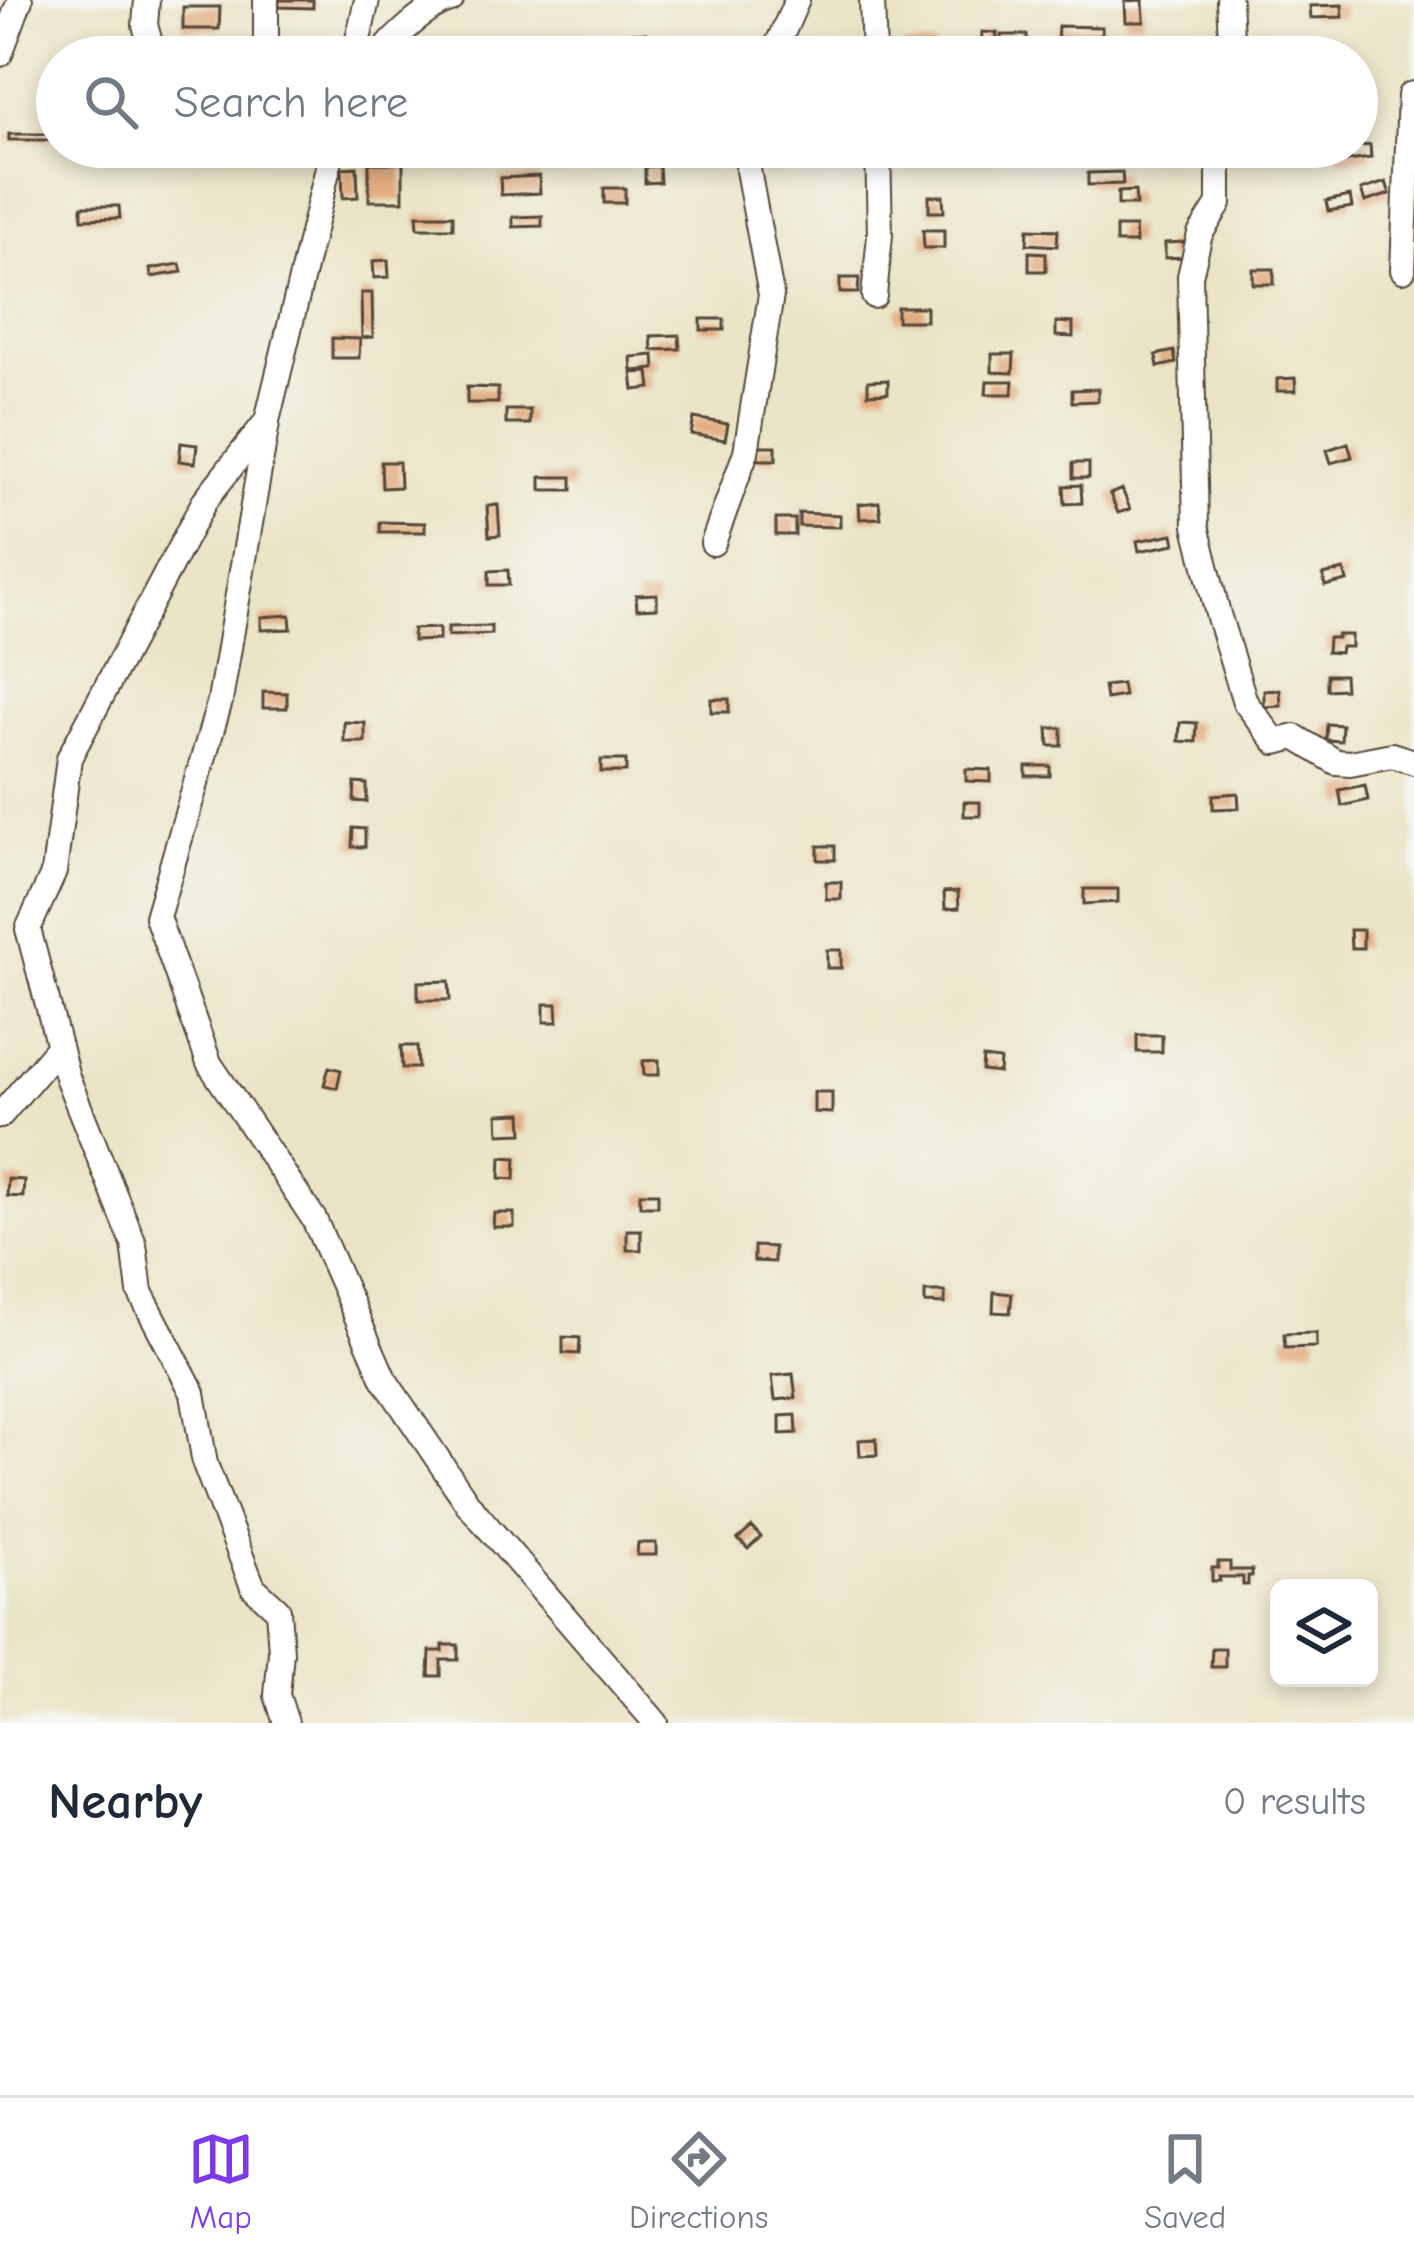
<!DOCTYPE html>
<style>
:root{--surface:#fff;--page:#f2f2f3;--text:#1f2937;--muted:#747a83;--line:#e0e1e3;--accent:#7c3aed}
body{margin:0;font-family:"Comic Neue",sans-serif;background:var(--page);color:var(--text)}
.controls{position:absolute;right:36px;bottom:36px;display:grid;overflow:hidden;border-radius:18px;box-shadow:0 6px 18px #0003}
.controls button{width:108px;height:108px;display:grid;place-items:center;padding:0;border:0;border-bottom:3px solid var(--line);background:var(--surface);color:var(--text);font:60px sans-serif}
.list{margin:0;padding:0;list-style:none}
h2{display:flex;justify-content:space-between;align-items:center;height:156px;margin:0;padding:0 48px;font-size:51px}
h2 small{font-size:39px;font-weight:400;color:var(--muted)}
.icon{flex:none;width:66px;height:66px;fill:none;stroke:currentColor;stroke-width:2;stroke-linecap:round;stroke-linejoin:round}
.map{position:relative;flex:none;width:1414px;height:1723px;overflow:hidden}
.search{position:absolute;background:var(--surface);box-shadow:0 6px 18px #0003;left:36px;right:36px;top:36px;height:132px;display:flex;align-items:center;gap:30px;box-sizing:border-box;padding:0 42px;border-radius:66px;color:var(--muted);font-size:45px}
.sheet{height:372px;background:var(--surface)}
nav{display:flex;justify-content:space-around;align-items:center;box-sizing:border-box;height:168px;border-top:3px solid var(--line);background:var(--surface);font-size:33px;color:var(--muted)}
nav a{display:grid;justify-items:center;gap:6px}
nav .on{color:var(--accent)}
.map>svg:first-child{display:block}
.building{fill:#e3ae83}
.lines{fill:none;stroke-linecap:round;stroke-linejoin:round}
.minor-casing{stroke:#554638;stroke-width:28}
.minor{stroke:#fff;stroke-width:24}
</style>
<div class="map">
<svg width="1414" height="1723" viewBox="0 0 1414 1723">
<rect width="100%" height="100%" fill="#f6f6f2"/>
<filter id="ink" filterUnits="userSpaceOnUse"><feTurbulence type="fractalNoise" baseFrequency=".00833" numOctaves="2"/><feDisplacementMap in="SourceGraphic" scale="24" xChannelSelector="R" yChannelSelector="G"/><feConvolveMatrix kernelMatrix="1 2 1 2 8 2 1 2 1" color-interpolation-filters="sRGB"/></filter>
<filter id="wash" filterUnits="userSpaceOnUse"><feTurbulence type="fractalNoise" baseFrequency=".004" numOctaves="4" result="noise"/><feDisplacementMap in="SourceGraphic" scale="48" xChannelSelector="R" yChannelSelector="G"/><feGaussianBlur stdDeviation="2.7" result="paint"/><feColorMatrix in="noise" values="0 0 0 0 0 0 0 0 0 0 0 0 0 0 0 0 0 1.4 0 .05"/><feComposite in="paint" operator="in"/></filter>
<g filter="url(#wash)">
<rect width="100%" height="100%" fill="#ebe5c8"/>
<g id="blocks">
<path class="building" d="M279,0H313V8L279,7Z
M1143,0L1144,22H1126L1125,1Z
M1342,5L1343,17L1311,18L1310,6Z
M183,7H220L219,29H183Z
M1058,26L1102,27V47L1057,45Z
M982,32L997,33L996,49L981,48Z
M631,33H646V54H630Z
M1001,35H1027V45H1001Z
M452,44L481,45L480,57L452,56Z
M935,45L936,57H901V46Z
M9,134H49V140H9Z
M1370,145L1371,158L1340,162L1339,149Z
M660,147V160L627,161L626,148Z
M369,163H403V201H369Z
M659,166L660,182L645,183V167Z
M357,167L358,197L343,198L342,168Z
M1122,172L1123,184L1088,185V173Z
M539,176L540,193L501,195L500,178Z
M1386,182L1390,194L1365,202L1361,190Z
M604,188H625V203H604Z
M1135,191L1136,205H1118V192Z
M929,196H943L944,212H929Z
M1350,196L1352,207L1328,211L1326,201Z
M82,206H119L120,218L82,219Z
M417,215H453V228H418Z
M542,216V226L513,227V217Z
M1116,227H1135L1136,243H1116Z
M1028,229L1058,230L1057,246L1027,244Z
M923,230H944V248H924Z
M1186,242V257L1165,258V243Z
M1029,252L1046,253V271H1029Z
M388,260L389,277L374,278L373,261Z
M180,264L182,272L151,277L150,269Z
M1253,269H1274V284H1253Z
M840,278H859L858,293H840Z
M361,293H372L373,337L362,338Z
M897,307H926V321H897Z
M701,319H724V330H701Z
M1056,322L1073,323V337L1056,336Z
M679,335L680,349L652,350L651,336Z
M332,338L360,339L359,358H332Z
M1174,351L1176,363L1158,367L1156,355Z
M992,354H1014L1013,373L992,372Z
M654,355L655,369L632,371L631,357Z
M649,372L651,388L634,390L632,373Z
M1295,378L1296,391H1277V379Z
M888,380V393L868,394V381Z
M987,381H1013L1012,394H986Z
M467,387L498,388V403H467Z
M1098,389V401L1072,402V390Z
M506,410H530V424H506Z
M694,418L728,424L725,440L691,434Z
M181,443L197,445L195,463L179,461Z
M1348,443L1352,457L1331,463L1327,450Z
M758,446H776V460H758Z
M381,462H399L400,487L382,488Z
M1073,463H1089V478H1073Z
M541,477H572V490H541Z
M1081,485L1082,503L1065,504L1064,486Z
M1122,489L1130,509L1118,513L1110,494Z
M879,502L881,518L860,519L859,504Z
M498,505L500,535L489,536L487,506Z
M799,513L840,515V527L799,526Z
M776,519H795V535H776Z
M380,522L425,523V532H380Z
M1173,534L1175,544L1139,551L1137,541Z
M508,570L509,585H489V571Z
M1344,570L1347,581L1325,586L1323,575Z
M657,594V608L637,609L636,595Z
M290,615L291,629L261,630V617Z
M491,626V634L448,636V627Z
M439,628V640L413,641V629Z
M1337,635H1351V647H1341L1340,653L1327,652L1328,638H1337Z
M1327,675H1344L1345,689L1327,690Z
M1122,684L1124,696L1106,699L1104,686Z
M1280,690L1281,706L1264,707V691Z
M263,692L287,693V708H263Z
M711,699H729V712H711Z
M344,722L365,723V742H344Z
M1180,722L1197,723L1196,742L1179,741Z
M1327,724L1342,725L1341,741L1326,740Z
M1048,728H1062V746H1049Z
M601,760H626V772H601Z
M1026,766H1050V776H1026Z
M966,769L991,770V782L966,781Z
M355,783L367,784V802L354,801Z
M1365,785L1368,800L1342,806L1339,790Z
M1238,793L1239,808L1213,809V795Z
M964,802H980V816H964Z
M353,828L365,829V847H352Z
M818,846H835V860H818Z
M826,882H841V899H826Z
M1084,889H1118V902L1084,904Z
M958,891L959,908L945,909L944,892Z
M1350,930H1363V948H1351Z
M827,950H841V968H827Z
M449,981L450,1000H418V982Z
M544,1004H557L558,1022H544Z
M1137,1035H1162V1052H1137Z
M401,1046H417L418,1068H402Z
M983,1058L1000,1060L999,1073L982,1071Z
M659,1060V1075H644L643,1061Z
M329,1067L341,1070L337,1088L324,1085Z
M814,1092H832V1113L814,1112Z
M522,1113L523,1133L499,1134L498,1114Z
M501,1157L516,1158L515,1179L500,1178Z
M8,1179L24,1180L23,1197L7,1196Z
M640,1193H658V1206H640Z
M494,1213H514V1227H493Z
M627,1230H641V1250H627Z
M754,1246L774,1247V1262L754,1261Z
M925,1292H945V1304L925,1303Z
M994,1292L1012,1294L1010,1313L993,1312Z
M1316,1333V1347L1285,1348L1284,1334Z
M563,1337L580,1338L579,1354L563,1353Z
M793,1374L796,1398L775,1400L772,1376Z
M796,1415L797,1433L780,1434V1416Z
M876,1439L877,1455L860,1456L859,1440Z
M752,1527L761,1537L748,1549L738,1539Z
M638,1543H656V1555H637Z
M1218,1562H1230V1570H1252V1576H1248V1585H1243V1577H1219L1220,1581H1212V1568H1218Z
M443,1645H458V1660H441V1676H429L430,1651H443Z
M1212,1648H1225V1667H1211Z"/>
</g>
</g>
<g filter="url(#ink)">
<use href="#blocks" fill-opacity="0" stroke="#554638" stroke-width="3"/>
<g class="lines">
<g class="minor-casing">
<path id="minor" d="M147,0L145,25L154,57
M266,0V57
M872,0L874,57
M1229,0L1232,57
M0,54L20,0
M354,57L367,0
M379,57C394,37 428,6 451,0
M772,57L797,0
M1219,147V204L1200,234L1190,276L1196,526L1218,614L1245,702L1276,742L1295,737L1336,762L1350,763L1392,755L1414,762
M1403,270L1410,95L1414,94
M874,296L880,235L878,147
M267,423L220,701L157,917L209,1063L314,1219L384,1379L468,1504L656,1723
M713,543L746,452L771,295L748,170L753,147
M0,1116L59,1046
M286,1723L277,1695L281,1652L278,1610L253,1587L205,1464L193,1393L140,1292L134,1244L67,1077L28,929L54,872L69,758L205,500L267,421L333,147"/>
</g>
<use href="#minor" class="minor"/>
</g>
</g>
</svg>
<div class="controls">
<button><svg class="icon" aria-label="layers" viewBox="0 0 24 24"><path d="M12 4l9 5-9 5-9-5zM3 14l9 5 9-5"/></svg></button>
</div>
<div class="search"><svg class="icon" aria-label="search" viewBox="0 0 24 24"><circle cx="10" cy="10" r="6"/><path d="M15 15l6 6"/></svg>Search here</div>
</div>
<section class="sheet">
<h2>Nearby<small>0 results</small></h2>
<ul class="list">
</ul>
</section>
<nav>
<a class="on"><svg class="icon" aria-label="map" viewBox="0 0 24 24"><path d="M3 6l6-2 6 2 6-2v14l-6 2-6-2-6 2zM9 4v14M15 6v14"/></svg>Map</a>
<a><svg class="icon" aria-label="directions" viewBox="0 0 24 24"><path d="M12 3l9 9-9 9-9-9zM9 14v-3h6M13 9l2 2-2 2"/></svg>Directions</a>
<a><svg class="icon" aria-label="saved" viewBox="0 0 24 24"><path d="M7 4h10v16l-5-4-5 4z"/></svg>Saved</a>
</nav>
